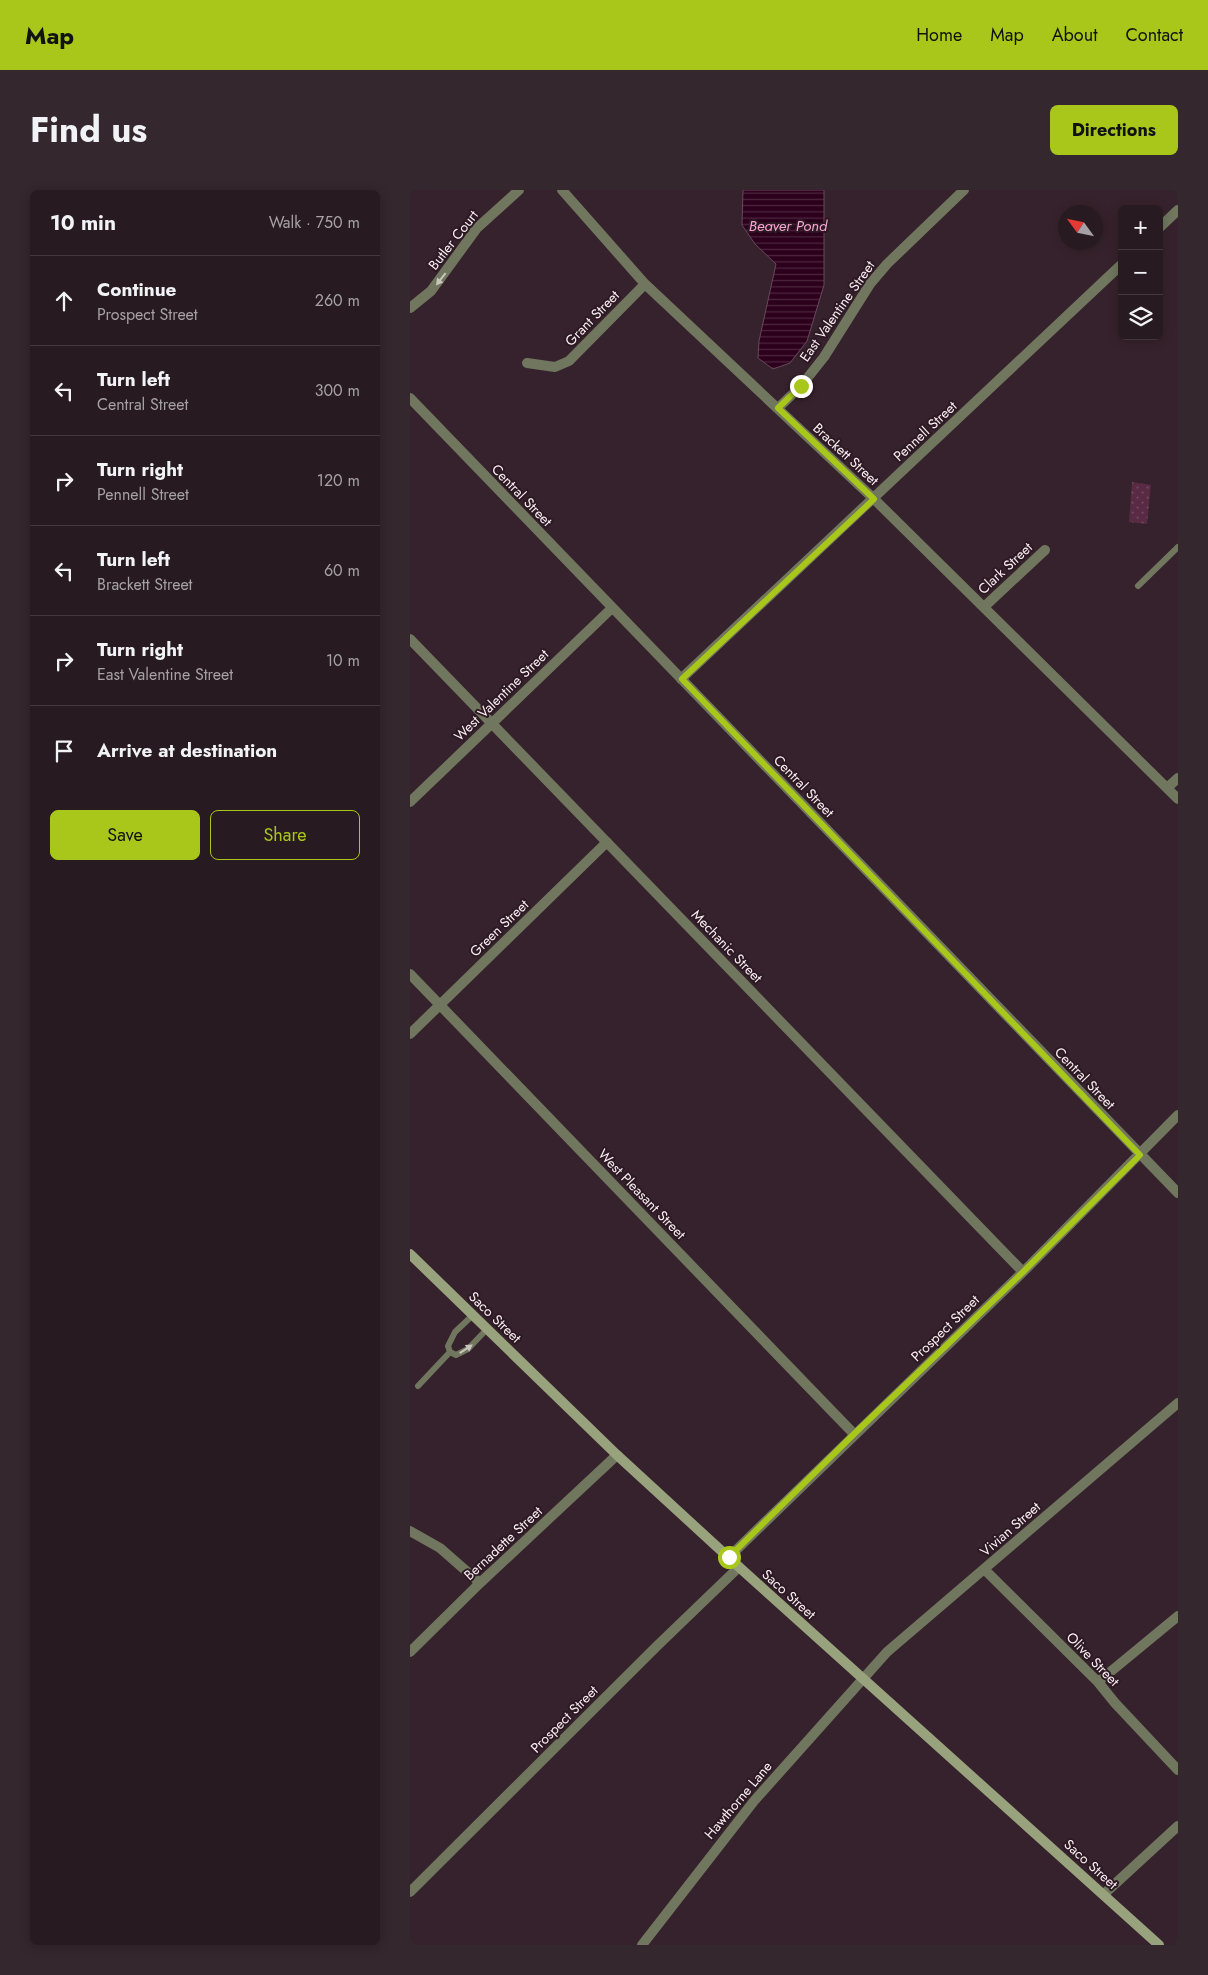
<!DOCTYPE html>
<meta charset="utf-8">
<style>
:root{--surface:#281a21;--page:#34272e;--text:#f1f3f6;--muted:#a5a1a5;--line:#44383f;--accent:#a9c71a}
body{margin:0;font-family:Jost,sans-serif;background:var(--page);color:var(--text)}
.controls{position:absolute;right:15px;top:15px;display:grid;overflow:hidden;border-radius:8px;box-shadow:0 2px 12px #0003}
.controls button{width:45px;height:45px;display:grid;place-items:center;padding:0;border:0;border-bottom:1px solid var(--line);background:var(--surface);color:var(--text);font:25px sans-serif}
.compass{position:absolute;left:648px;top:15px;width:45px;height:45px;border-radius:50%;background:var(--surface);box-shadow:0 2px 12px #0003;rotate:303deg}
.stop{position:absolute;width:15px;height:15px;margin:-11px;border:4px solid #a9c71a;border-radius:50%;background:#fff}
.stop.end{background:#a9c71a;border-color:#fff;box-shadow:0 1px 5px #0008}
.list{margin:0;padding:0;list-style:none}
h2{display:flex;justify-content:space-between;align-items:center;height:65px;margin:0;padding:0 20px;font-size:21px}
h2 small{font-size:16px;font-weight:400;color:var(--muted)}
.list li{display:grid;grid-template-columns:32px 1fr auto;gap:15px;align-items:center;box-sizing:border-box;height:90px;padding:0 20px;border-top:1px solid var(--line)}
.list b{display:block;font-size:19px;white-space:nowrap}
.list p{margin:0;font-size:16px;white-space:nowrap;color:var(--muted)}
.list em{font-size:16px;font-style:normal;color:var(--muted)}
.actions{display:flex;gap:10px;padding:15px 20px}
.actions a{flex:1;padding:11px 0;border:1px solid var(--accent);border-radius:8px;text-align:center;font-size:18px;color:var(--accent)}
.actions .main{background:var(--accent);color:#111}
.icon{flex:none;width:28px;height:28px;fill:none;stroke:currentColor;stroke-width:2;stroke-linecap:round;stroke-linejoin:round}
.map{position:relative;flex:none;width:768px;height:1755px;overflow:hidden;border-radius:8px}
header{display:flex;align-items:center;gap:30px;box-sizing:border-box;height:70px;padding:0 25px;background:var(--accent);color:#111}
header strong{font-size:24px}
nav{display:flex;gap:28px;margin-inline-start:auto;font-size:18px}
.intro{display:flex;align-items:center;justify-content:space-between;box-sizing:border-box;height:120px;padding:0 30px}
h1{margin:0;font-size:35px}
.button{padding:12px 22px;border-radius:8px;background:var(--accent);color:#111;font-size:18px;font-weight:700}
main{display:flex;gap:30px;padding:0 30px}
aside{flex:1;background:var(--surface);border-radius:8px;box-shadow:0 2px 12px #0003}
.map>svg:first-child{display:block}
.park{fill:url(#park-dots)}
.water{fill:url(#water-rules);stroke:#6a475c}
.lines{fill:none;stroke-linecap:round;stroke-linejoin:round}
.service{stroke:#70775e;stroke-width:6}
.minor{stroke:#70775e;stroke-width:10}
.secondary{stroke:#98a27c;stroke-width:10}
.oneway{fill:#cac4bf}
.route{stroke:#a9c71a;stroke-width:6}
.labels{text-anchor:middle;stroke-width:4;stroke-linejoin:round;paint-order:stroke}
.street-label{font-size:14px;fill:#fbedf3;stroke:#2c1923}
.water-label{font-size:15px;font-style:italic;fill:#f8a4d0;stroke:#2c1923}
</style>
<header>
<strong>Map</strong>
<nav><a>Home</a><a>Map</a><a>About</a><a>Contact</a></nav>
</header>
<div class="intro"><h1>Find us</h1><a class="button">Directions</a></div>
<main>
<aside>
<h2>10 min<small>Walk · 750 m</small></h2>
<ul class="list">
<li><svg class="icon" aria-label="ahead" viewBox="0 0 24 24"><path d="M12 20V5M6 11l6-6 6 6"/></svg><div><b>Continue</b><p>Prospect Street</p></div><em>260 m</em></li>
<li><svg class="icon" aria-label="left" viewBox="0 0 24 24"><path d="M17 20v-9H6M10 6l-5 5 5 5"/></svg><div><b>Turn left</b><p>Central Street</p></div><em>300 m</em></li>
<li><svg class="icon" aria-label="right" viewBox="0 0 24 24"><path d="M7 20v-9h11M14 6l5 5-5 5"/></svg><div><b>Turn right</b><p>Pennell Street</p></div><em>120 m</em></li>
<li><svg class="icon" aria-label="left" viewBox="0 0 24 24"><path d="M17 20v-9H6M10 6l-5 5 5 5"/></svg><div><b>Turn left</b><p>Brackett Street</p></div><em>60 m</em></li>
<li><svg class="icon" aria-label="right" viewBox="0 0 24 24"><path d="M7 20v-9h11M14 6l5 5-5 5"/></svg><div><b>Turn right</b><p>East Valentine Street</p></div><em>10 m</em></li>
<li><svg class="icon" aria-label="arrive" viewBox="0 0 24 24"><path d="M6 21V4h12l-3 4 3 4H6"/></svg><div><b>Arrive at destination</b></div></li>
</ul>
<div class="actions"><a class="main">Save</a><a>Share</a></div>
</aside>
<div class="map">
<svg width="768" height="1755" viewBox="0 0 768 1755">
<defs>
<pattern id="park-dots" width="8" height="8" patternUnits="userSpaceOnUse" patternTransform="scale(1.25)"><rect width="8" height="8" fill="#582a44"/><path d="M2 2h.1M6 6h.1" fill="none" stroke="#71495f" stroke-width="1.8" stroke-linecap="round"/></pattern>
<pattern id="water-rules" width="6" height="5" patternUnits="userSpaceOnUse" patternTransform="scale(1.25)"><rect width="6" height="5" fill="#2c001c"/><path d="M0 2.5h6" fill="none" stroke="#4c263d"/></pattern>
</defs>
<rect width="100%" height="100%" fill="#36222c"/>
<path class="park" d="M722,292L741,295L737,334L719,332Z"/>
<path class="water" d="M333,0H414V95L397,151L380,173L363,179L348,168L349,151L366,74L345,54L332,35Z"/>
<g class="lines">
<path class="service" d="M728,396L768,357
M63,1125L45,1142L38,1156L40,1162L46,1165L58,1159L77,1139
M8,1196L40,1162"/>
<path class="minor" d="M152,0L235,94L464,309L768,609
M749,38L768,20
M0,118L21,101L67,38L109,0
M117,173L145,177L159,171L235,94
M0,208L768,1003
M368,218L391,196L414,167L460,94L477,74L554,0
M574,417L635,360
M0,449L613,1082
M271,489L712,74
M757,598L768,588
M0,612L202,418
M0,784L444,1244
M0,844L197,652
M0,1341L30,1358L70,1393
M319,1367L613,1082L768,925
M575,1380L688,1492L705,1513L768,1580
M0,1462L70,1393L207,1265
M688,1492L768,1426
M0,1702L248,1455L329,1377
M694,1704L768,1636
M232,1755L344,1611L477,1462L768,1213"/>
<path class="secondary" d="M0,1064L207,1265L329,1377L749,1755"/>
</g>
<defs><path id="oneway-solid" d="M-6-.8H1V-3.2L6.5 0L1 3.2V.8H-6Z" transform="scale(1.25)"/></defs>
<g class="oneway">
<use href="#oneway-solid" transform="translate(31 89) rotate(128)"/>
<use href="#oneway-solid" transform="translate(56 1159) rotate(-33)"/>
</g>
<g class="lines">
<path class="route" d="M319,1367L444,1244L613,1082L730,965L272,489L464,309L368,218L391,196"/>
</g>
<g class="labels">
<g class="street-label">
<text transform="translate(43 50) rotate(-52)" y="5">Butler Court</text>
<text transform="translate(427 121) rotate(-55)" y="5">East Valentine Street</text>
<text transform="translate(182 128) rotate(-46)" y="5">Grant Street</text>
<text transform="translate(515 241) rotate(-43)" y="5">Pennell Street</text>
<text transform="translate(436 264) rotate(43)" y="5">Brackett Street</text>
<text transform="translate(112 305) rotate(46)" y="5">Central Street</text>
<text transform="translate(595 378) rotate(-43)" y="5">Clark Street</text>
<text transform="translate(91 505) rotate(-44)" y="5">West Valentine Street</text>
<text transform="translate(394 596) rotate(46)" y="5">Central Street</text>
<text transform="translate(89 738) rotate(-44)" y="5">Green Street</text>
<text transform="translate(317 756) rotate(46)" y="5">Mechanic Street</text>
<text transform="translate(675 888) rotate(46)" y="5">Central Street</text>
<text transform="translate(232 1004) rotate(46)" y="5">West Pleasant Street</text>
<text transform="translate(85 1127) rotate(44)" y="5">Saco Street</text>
<text transform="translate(535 1138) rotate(-44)" y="5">Prospect Street</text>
<text transform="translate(600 1339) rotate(-41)" y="5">Vivian Street</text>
<text transform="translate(93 1353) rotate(-43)" y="5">Bernadette Street</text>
<text transform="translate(379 1404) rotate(42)" y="5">Saco Street</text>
<text transform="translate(683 1469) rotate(46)" y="5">Olive Street</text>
<text transform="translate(154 1529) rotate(-45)" y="5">Prospect Street</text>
<text transform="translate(328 1610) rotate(-50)" y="5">Hawthorne Lane</text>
<text transform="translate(681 1674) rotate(42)" y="5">Saco Street</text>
</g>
<g class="water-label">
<text x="378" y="41">Beaver Pond</text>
</g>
</g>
</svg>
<div class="controls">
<button>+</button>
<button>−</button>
<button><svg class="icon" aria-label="layers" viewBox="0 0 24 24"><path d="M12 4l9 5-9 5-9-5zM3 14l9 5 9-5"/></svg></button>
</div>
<svg class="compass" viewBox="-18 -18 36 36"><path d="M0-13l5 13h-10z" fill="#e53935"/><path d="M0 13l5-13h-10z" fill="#a5a1a5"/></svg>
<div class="stop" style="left:319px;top:1367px"></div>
<div class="stop end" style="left:391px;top:196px"></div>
</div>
</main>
